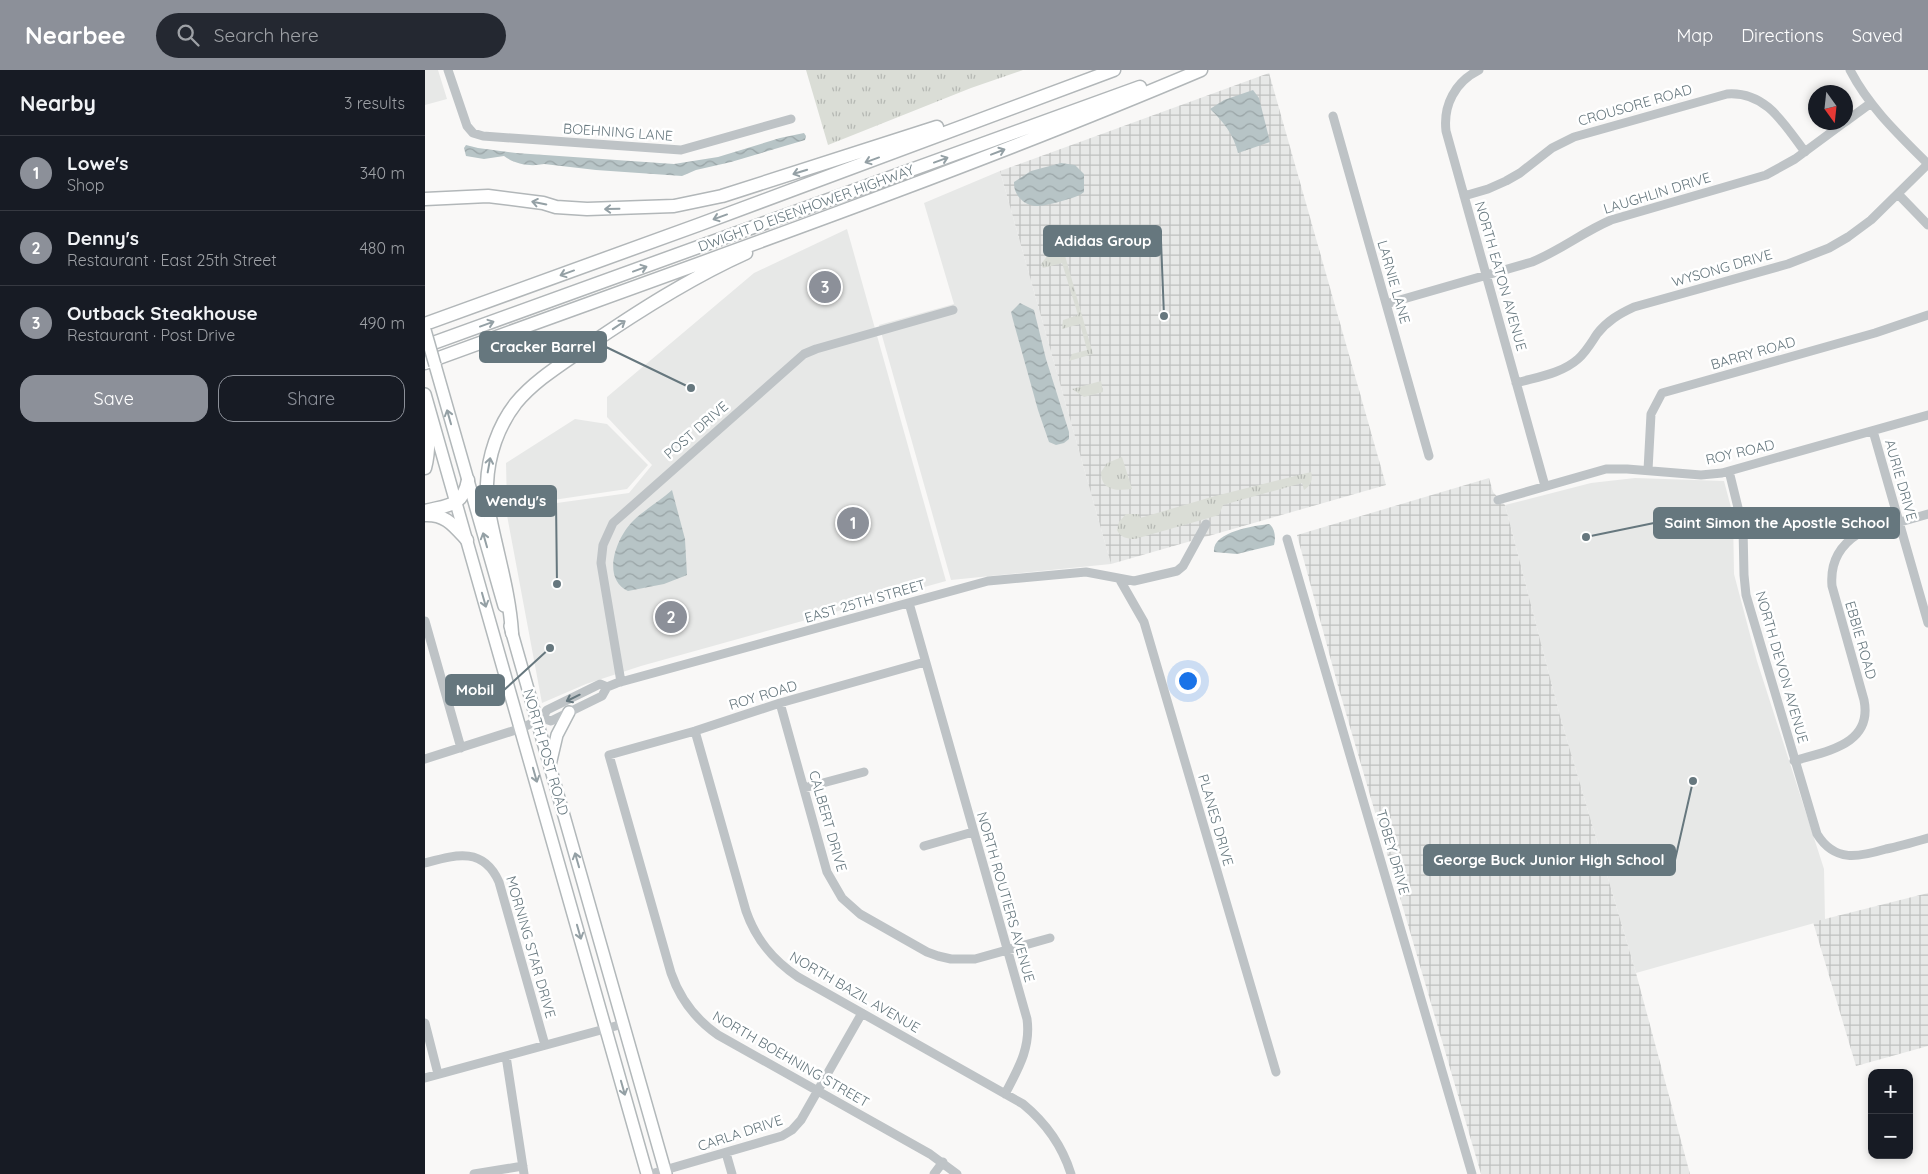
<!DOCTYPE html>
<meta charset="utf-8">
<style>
:root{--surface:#171b24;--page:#242831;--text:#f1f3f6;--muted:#9ea1a6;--line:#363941;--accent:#8c9099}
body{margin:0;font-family:Quicksand,sans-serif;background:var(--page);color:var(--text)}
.controls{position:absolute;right:15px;bottom:15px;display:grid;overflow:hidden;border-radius:10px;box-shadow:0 2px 8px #0003}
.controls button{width:45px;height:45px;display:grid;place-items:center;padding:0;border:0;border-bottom:1px solid var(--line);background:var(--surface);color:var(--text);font:25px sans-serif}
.compass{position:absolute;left:1383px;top:15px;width:45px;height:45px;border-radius:50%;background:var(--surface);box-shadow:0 2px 8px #0003;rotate:165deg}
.you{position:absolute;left:762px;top:610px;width:18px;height:18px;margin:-12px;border:4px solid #fff;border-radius:50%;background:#1a73e8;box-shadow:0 0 0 8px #1a73e833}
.badge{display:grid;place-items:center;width:32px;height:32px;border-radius:50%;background:var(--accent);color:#fff;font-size:16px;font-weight:700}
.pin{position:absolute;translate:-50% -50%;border:2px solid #fff;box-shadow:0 1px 5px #0006}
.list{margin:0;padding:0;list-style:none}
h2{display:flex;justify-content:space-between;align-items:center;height:65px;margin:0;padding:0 20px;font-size:21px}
h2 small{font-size:16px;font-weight:400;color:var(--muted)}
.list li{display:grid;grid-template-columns:32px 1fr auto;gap:15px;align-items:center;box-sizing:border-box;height:75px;padding:0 20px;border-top:1px solid var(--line)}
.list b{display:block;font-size:19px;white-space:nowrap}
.list p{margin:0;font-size:16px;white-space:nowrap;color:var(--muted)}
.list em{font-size:16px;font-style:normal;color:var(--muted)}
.actions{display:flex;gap:10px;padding:15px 20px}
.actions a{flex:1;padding:11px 0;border:1px solid var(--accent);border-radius:15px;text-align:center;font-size:18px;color:var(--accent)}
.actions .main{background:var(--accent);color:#fff}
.icon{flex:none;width:28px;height:28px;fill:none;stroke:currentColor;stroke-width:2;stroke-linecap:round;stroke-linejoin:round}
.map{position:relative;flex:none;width:1503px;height:1104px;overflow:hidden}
header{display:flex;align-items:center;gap:30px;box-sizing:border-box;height:70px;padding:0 25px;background:var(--accent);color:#fff}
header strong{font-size:24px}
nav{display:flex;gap:28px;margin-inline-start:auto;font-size:18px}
.search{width:350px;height:45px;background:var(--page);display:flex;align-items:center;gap:12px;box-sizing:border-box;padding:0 18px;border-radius:28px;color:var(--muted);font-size:19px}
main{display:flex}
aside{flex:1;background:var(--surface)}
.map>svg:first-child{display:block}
.built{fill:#e7e8e7}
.industrial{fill:url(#industrial-grid)}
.grass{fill:url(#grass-tufts)}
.water{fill:url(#water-waves)}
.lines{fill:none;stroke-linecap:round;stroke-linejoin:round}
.major-casing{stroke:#b2b8ba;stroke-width:14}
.highway-casing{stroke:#b2b7b9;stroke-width:15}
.minor{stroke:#bec3c6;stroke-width:9}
.major{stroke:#fff;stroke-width:11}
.highway{stroke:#fff;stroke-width:12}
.major-bridge-casing{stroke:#b2b8ba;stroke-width:14;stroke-linecap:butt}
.major-bridge{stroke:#fff;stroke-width:11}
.oneway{stroke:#94a0a5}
.oneway2{stroke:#66777e}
.labels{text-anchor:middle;stroke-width:5;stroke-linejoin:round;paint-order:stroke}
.street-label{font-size:14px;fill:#66777e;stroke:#fff}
.leader{fill:none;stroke:#66777e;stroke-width:2}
.callout-dot{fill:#66777e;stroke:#fff;stroke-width:2}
.callout{fill:#66777e;stroke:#66777e;stroke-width:2}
.callout-label{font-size:15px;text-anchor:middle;font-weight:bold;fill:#fff}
</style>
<header>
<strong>Nearbee</strong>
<div class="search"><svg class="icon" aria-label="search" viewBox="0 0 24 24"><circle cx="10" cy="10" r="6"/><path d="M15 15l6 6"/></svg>Search here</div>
<nav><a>Map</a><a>Directions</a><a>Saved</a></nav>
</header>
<main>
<aside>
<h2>Nearby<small>3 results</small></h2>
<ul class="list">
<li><span class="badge">1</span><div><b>Lowe's</b><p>Shop</p></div><em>340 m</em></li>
<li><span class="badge">2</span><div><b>Denny's</b><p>Restaurant · East 25th Street</p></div><em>480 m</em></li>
<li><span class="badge">3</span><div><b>Outback Steakhouse</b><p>Restaurant · Post Drive</p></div><em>490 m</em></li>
</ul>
<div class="actions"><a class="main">Save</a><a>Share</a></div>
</aside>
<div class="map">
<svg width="1503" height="1104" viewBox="0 0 1503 1104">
<defs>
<pattern id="industrial-grid" width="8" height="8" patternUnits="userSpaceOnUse" patternTransform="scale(1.25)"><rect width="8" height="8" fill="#e7e8e7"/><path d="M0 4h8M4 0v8" fill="none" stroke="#bfc1c0"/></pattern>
<pattern id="grass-tufts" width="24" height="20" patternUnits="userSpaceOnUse" patternTransform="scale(1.25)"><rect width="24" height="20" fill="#daddd6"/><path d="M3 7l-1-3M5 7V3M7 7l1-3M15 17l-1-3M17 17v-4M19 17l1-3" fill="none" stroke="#b5b8b3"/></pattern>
<pattern id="water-waves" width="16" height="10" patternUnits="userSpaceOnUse" patternTransform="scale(1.25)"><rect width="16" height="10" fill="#b7c4c6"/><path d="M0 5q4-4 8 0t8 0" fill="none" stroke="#99a4a6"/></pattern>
</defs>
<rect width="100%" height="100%" fill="#f9f8f7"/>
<path class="built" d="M0,0H13L22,29L0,35Z
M575,101L686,494L526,510L454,255L529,234L499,133Z
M422,159L521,511L216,596L161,614L117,633L81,440L204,423L227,395L182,347V327L329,203Z
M150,349L182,354L223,395L202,419L82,437L81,393Z
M1210,408L1299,411L1308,445L1309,504L1332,591L1399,799L1400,850L1211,903L1135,646L1080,435L1166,413Z"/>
<path class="industrial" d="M844,3L961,415L686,494L575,101Z
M1064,408L1068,422L1080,435L1135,646L1211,903L1265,1104H1056L913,616L872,465Z
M1503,823V976L1431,996L1388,852Z"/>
<path class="grass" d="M381,0H598L546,18L403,75Z
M633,181L639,182L668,284L644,291L647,284L662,280L655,254L637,259L638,250L653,245L637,193L618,198L616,194L623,185Z
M676,311L678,322L659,327L647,319Z
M697,387L707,419C692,421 676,421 676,402L682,393Z
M886,402C888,409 886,416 879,420L877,413L798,435L794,445L710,469C702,469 695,467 692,460L694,452L701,444H714L715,448L790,426Z"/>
<path class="water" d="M828,20L834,28L845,72L813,83C809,65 798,51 785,39L799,30Z
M379,63L381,66L380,70L306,92L271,100L257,106L171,100L119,94C105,97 89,94 79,86L59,89L41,86L39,78L41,75L53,78L91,83L249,94L293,87L355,68Z
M636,93L650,95L659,104V122C653,127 646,128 637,131C621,135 605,142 593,126C590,121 589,118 589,112L606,101Z
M595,233L609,240L621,289L644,362V369L639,373L631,375L624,372L613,340L588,250L586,242Z
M247,420L260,469L262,505L239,514L203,521C176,508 191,468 208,451C219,440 235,431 247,420Z
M844,454C850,458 851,468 849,475L812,484L789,482C787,462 828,456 844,454Z"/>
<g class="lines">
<g class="major-casing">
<path id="major" d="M10,295L79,536
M0,324L222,1104
M85,556L241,1104
M125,695L132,665L144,642"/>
</g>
<g class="highway-casing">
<path id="highway" d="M0,129L63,126L118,133L131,137L162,139L249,136L297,126L512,57
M0,254L273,155L689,0
M0,276L715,17
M0,293C260,198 521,108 776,0
M0,342C4,362 5,379 0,398
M0,441C23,435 38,437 43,410
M0,445C21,444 29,456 42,470
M87,563C85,531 77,501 70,470C66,452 61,433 62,414C63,386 73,356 91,333C110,310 137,294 161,277C212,242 265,208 321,183"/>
</g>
<path class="minor" d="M23,0L42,56L48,63L58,66L256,80L366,49
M1054,0C1030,12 1018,35 1021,61L1120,416
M1425,0C1444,37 1474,65 1503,94
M908,46L1004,386
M1420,52L1446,33
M1473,124L1503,155
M1039,126L1063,119L1081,111L1095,103L1127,78L1149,67L1302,24C1341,21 1359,54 1380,82
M961,234L1107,192C1136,180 1158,162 1186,150L1341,105L1370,89L1420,52
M1091,313C1112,307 1136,304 1153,289C1161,282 1166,273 1172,264C1182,251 1194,244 1209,237L1363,194L1404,178L1423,167L1446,150L1503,94
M1448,361L1503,553
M1223,400L1226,344L1237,323L1450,263L1503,245
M1304,401L1318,458L1319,505L1321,525L1392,764C1410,793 1434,787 1461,779C1475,776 1489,772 1503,768
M1073,430L1181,399H1202L1276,405L1297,403L1503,345
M862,469L1047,1104
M695,510L719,552L851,1002
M484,533L602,949C606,978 593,999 580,1024
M0,551L36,678
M500,592L355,633L270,661L184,685L246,903C255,929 270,949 293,965L505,1084L532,1104
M196,612L176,493L178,475L188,453L379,284L391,279L528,240
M355,633L402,802L417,828L435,844L502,882L513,886L526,889H550L625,868
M117,648L126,651L177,626L182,617L192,613L563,511L661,502L709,511L752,501L758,496L781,454
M270,661L321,841C331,870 348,890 373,907L598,1034C621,1053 637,1075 646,1104
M0,689L97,658L117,648L122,640L175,614L182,617
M1369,691C1401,681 1448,675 1439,630L1407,516C1405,493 1414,476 1433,464L1503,444
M379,718L439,702
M499,776L548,762
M0,793C30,785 58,776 74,812L120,975
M0,953L13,1004
M81,986L99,1104
M0,1008L198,954
M301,1083L307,1104
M49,1104L98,1096
M226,1104L357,1066L367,1060L376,1050L437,943
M509,1104L518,1092"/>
<use href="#major" class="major"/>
<use href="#highway" class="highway"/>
<g class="major-bridge-casing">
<path id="major-bridge" d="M0,260L10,295"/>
</g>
<use href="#major-bridge" class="major-bridge"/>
</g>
<defs><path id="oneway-shaft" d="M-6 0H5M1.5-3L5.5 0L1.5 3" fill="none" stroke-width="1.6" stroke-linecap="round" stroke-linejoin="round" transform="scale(1.25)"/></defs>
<g class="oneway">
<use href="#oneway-shaft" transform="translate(573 82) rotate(-21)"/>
<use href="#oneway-shaft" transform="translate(447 90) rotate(160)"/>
<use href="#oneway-shaft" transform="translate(516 90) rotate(-20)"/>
<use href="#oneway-shaft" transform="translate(375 102) rotate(163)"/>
<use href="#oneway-shaft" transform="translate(114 133) rotate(-169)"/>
<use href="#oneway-shaft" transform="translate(187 139) rotate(179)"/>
<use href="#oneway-shaft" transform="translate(295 147) rotate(160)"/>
<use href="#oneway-shaft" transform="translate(215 199) rotate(-20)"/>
<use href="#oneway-shaft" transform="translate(142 203) rotate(160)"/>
<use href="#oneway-shaft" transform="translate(62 254) rotate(-20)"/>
<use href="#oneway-shaft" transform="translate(194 255) rotate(-34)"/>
<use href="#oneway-shaft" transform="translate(24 347) rotate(-106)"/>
<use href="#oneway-shaft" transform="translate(64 395) rotate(-80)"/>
<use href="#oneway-shaft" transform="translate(60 470) rotate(-106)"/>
<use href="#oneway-shaft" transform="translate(59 530) rotate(74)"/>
<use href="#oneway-shaft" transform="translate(110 705) rotate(74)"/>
<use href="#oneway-shaft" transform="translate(152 790) rotate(-106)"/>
<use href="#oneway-shaft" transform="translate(154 862) rotate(74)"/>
<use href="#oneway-shaft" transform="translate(198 1018) rotate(74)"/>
</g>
<use class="oneway2" href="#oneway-shaft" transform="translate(148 628) rotate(154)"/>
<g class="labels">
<g class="street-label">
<text transform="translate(1210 35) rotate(-16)" y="5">CROUSORE ROAD</text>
<text transform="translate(193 62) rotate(4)" y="5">BOEHNING LANE</text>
<text transform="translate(1232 123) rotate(-17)" y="5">LAUGHLIN DRIVE</text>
<text transform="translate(381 138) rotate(-20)" y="5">DWIGHT D EISENHOWER HIGHWAY</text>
<text transform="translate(1297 198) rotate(-16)" y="5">WYSONG DRIVE</text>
<text transform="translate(1076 206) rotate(74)" y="5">NORTH EATON AVENUE</text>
<text transform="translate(969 212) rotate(74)" y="5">LARNIE LANE</text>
<text transform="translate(1328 283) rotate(-16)" y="5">BARRY ROAD</text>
<text transform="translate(271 360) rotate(-41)" y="5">POST DRIVE</text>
<text transform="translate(1315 382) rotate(-13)" y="5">ROY ROAD</text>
<text transform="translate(1476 410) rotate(74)" y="5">AURIE DRIVE</text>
<text transform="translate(440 531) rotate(-16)" y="5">EAST 25TH STREET</text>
<text transform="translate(1436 570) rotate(74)" y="5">EBBIE ROAD</text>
<text transform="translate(1357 597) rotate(74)" y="5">NORTH DEVON AVENUE</text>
<text transform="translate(338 625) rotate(-17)" y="5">ROY ROAD</text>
<text transform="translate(121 682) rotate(74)" y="5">NORTH POST ROAD</text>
<text transform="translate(791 750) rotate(74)" y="5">PLANES DRIVE</text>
<text transform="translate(403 751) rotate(74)" y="5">CALBERT DRIVE</text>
<text transform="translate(968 782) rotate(74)" y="5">TOBEY DRIVE</text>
<text transform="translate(581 827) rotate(74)" y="5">NORTH ROUTIERS AVENUE</text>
<text transform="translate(106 877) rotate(74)" y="5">MORNING STAR DRIVE</text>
<text transform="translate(430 922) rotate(30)" y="5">NORTH BAZIL AVENUE</text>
<text transform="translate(366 989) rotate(30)" y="5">NORTH BOEHNING STREET</text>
<text transform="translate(315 1063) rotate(-18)" y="5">CARLA DRIVE</text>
</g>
</g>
<path class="leader" d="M739 246L736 171M266 318L181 277M132 514L131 431M1161 467L1229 453M125 578L79 620M1268 711L1250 790"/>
<g class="callout-dot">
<circle cx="739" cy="246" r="5"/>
<circle cx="266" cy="318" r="5"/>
<circle cx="132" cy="514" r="5"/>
<circle cx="1161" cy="467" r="5"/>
<circle cx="125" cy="578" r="5"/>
<circle cx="1268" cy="711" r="5"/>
</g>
<g class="callout">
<rect x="619" y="156" width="117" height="30" rx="5"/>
<rect x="55" y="262" width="126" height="30" rx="5"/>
<rect x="51" y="416" width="80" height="30" rx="5"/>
<rect x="1229" y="438" width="245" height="30" rx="5"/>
<rect x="21" y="605" width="58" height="30" rx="5"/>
<rect x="999" y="775" width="251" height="30" rx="5"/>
</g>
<g class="callout-label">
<text x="678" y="176">Adidas Group</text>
<text x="118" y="282">Cracker Barrel</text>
<text x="91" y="436">Wendy's</text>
<text x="1352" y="458">Saint Simon the Apostle School</text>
<text x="50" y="625">Mobil</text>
<text x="1124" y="795">George Buck Junior High School</text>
</g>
</svg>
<div class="controls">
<button>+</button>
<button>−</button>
</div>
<svg class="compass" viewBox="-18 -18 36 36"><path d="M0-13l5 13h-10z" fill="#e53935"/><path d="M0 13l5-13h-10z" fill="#9ea1a6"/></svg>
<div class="you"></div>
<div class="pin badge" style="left:428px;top:453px">1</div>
<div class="pin badge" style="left:246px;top:547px">2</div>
<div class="pin badge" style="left:400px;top:217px">3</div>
</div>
</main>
